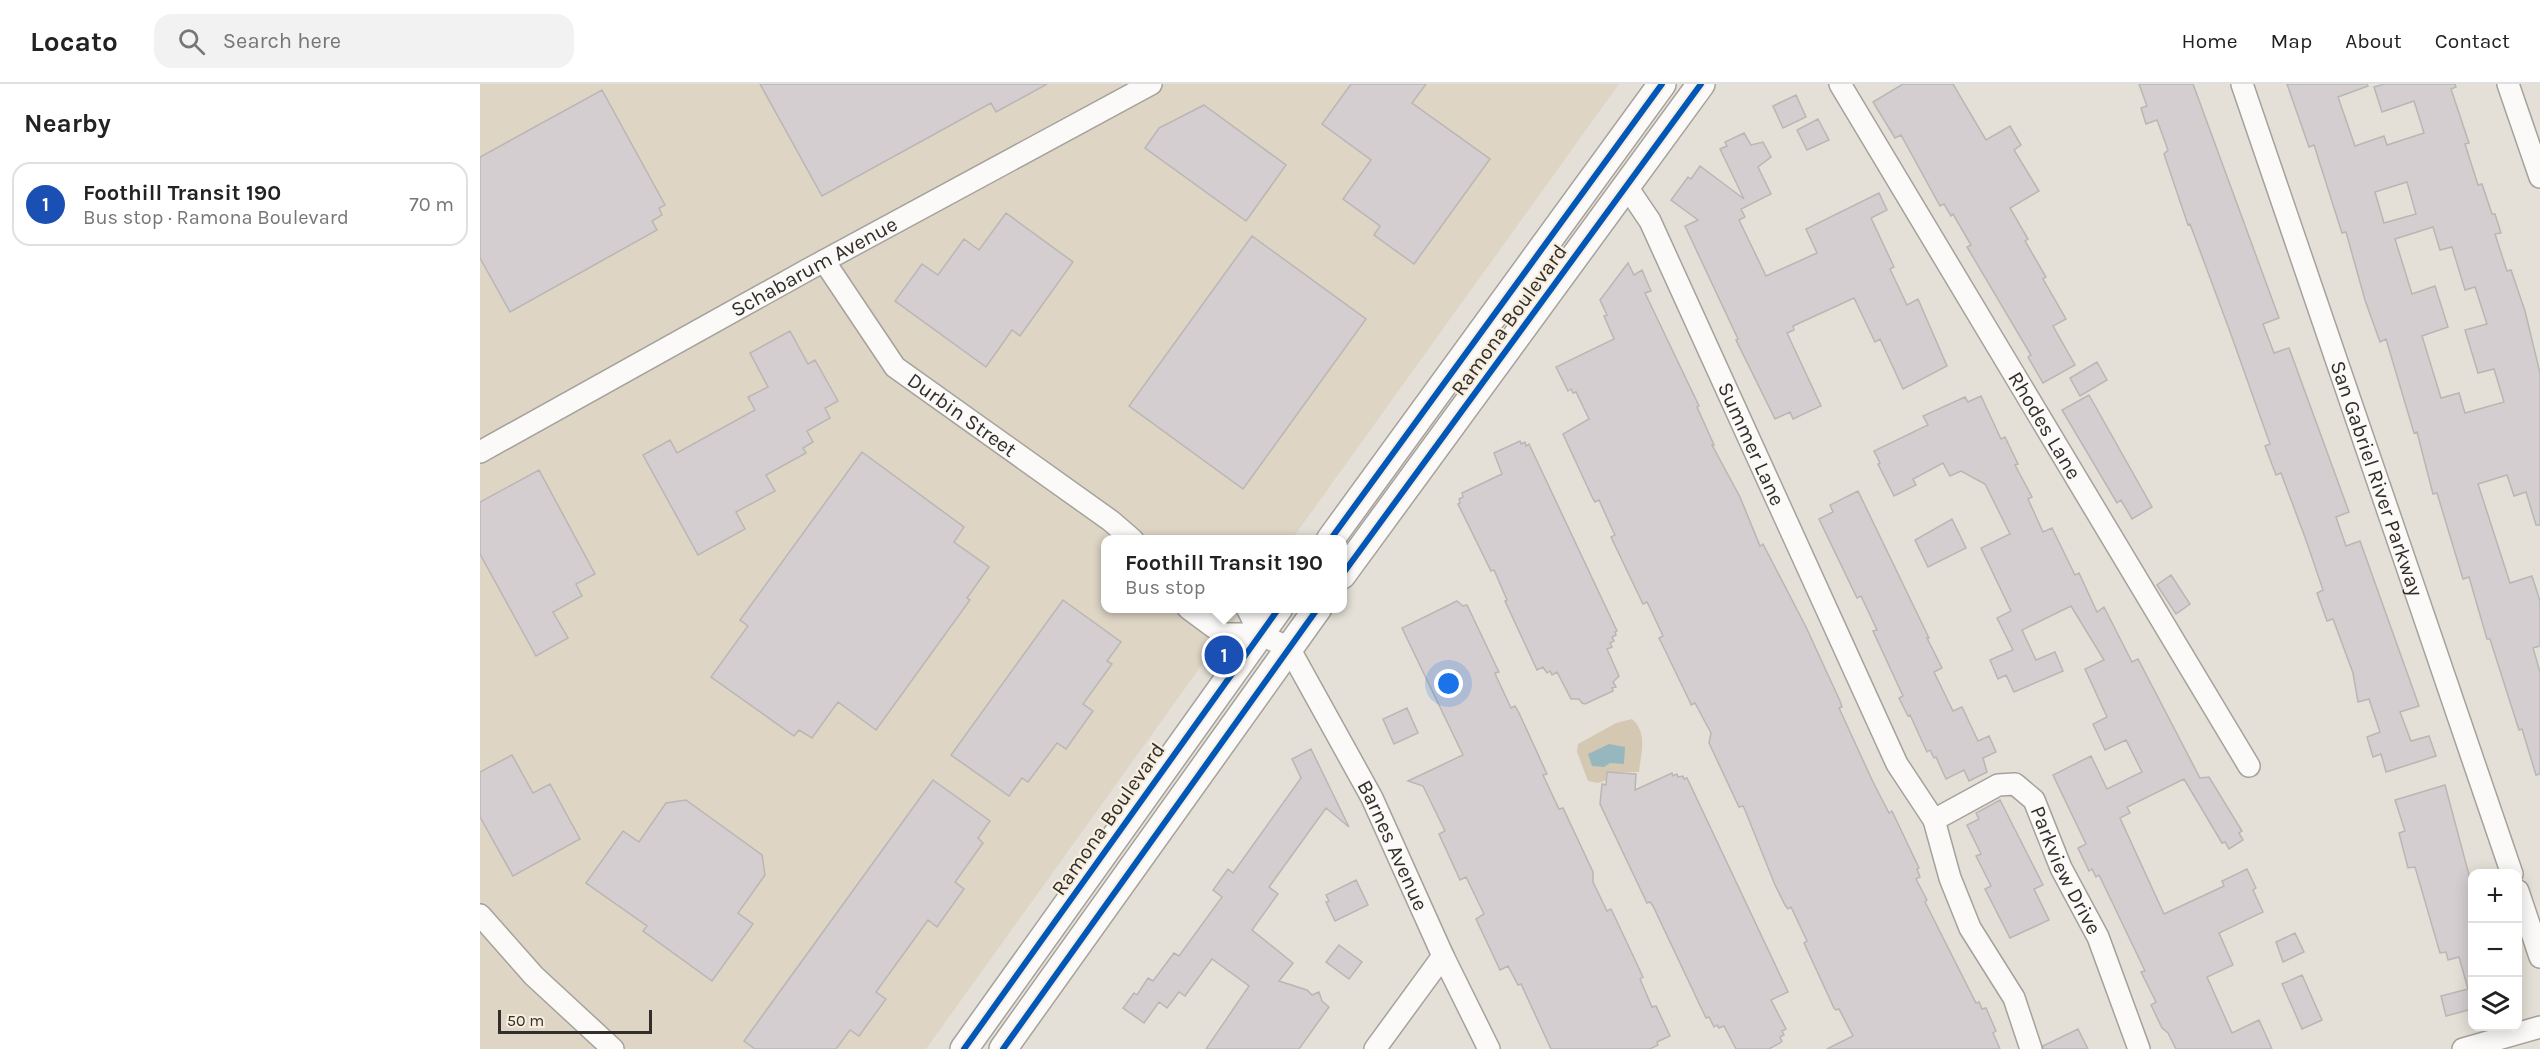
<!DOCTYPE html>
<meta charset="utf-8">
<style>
:root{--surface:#fff;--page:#f2f2f2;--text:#222;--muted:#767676;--line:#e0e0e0;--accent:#706c66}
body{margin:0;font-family:Karla,sans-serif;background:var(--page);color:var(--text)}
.controls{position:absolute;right:18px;bottom:18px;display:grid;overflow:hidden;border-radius:12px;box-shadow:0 3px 15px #0003}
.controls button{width:54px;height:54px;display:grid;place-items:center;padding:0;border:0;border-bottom:2px solid var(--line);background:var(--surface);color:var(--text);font:30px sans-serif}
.scale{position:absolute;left:18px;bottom:15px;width:154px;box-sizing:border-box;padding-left:6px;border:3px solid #322e29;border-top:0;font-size:16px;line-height:21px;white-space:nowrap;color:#322e29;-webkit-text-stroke:4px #f7eedf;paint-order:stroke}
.you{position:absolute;left:969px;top:600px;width:21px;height:21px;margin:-15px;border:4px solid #fff;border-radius:50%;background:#1a73e8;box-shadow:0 0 0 9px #1a73e833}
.badge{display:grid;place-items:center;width:39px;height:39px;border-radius:50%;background:var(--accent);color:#fff;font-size:20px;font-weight:700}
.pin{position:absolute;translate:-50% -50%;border:3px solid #fff;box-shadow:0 2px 6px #0006}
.popup{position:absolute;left:621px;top:451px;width:246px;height:78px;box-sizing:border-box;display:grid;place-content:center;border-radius:12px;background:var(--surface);filter:drop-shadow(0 2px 4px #0005);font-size:20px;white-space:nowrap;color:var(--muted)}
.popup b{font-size:22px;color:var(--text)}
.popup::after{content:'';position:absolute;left:50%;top:100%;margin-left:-12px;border:12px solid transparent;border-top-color:var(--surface)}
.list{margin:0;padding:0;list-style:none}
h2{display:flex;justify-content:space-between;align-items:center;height:78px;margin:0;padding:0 24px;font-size:26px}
h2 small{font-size:20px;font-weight:400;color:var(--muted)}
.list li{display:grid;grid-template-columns:39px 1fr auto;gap:18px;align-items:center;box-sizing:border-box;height:84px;margin:0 12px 12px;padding:0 12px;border:2px solid var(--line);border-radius:18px}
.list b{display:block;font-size:22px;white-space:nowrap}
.list p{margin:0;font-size:20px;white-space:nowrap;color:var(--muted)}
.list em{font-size:20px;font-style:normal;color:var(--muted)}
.icon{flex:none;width:33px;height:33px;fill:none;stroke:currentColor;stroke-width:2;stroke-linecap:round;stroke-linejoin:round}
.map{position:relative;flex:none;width:2060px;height:965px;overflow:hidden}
header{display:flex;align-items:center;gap:36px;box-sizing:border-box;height:84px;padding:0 30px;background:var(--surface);border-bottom:2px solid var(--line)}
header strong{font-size:28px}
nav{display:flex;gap:33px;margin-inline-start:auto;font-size:21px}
.search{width:420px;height:54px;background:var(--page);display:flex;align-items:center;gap:15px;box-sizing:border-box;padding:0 21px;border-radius:18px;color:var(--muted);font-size:22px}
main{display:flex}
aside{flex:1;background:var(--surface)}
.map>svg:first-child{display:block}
.built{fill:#ded5c5}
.green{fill:#d5c8b2}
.water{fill:#96b7be}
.building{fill:#d4ced0;stroke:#b9b6b4;stroke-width:1.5;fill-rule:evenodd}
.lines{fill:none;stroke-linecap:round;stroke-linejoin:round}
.minor-casing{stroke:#a5a29c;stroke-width:24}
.major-casing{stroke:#a5a29c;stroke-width:30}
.minor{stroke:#fbfaf9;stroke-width:21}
.major{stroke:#fbfaf9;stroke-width:27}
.cycleway-casing{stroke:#f7eedf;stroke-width:10}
.cycleway{stroke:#0057b8;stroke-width:6}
.labels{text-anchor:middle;stroke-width:4.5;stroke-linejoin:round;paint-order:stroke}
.street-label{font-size:21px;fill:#322e29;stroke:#f7eedf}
</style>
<header>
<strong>Locato</strong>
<div class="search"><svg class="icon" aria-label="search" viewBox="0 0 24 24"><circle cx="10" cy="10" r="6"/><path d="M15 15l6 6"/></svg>Search here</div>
<nav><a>Home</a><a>Map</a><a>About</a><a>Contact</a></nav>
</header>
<main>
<aside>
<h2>Nearby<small></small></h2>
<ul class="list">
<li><span class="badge" style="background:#1a4fb4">1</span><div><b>Foothill Transit 190</b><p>Bus stop · Ramona Boulevard</p></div><em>70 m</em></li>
</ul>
</aside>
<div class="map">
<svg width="2060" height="965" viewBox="0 0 2060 965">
<rect width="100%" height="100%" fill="#e4e0d7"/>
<path class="built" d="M0,0H1139L812,455L626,456V524L762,525L446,965H0Z"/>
<path class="green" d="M1152,635C1168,649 1161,668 1159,688H1127L1126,696L1118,699L1108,697L1097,668L1098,660L1136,639Z"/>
<path class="water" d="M1129,660L1145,663L1144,680L1130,679L1124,683L1112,682L1108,670Z"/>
<path class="building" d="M280,0H567L516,28L511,19L342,112Z
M871,0H946L932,19L1010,75L934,180L894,151L900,142L863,115L891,76L842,40Z
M1423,0H1473L1506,56L1530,42L1541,61L1534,66L1559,107L1530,124L1548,155L1545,157L1566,193L1563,195L1586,235L1573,242L1595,281L1563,299L1548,273L1551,271L1487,163L1491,161L1473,130L1471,132L1464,120L1460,122L1421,51L1415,54L1393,18Z
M1659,0H1713L1799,234L1783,240L1794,269L1809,264L1869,428L1856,433L1866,462L1880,457L1939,622L1920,628L1931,657L1949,652L1956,672L1906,688L1901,670L1893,673L1887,653L1900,648L1889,615L1878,618L1873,589L1853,535L1847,537L1837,509L1843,506L1826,456L1801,389L1796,391L1785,362L1790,360L1749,245L1710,140L1708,141L1684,70L1688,66L1677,36L1666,40L1661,24L1667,22Z
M1807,0H1887L1888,2L1858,13L1875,62L1904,52L1907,61L1944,49L1934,17L1902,28L1894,3L1904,0H1975L1976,3L1971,5L1989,59L1985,60L1998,101L2002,100L2012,130H2015L2021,149L2015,150L2027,187L2031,186L2045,227L2060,289V441H2056L2046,408L2034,412L2027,391L1998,400L2030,499L2052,492L2060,517V562L2053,564L2060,588V690L2056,691L2042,645L2039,646L2010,555H2007L1989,493L1983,495L1957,409L1953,410L1937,348L1934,349L1906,255L1900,258L1885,216L1866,148L1862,149L1834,61L1829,63ZM1927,98L1936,130L1904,139L1895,108ZM1953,143L1960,166L1972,163L1985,206L1995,203L2007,240L1985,246L1998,289L2014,285L2024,318L1985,329L1979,309L1961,314L1942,252L1968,243L1955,202L1932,210L1915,155Z
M122,6L185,121L179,124L182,131L172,137L177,146L30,228L0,174V73Z
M1316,11L1326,33L1303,44L1293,22Z
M724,21L806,81L766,137L665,64L679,44Z
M1338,35L1349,56L1327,66L1317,46Z
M1264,49L1271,61L1283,58L1291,73L1278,83L1291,110L1261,125L1265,133L1259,136L1286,192L1337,169L1326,145L1399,109L1407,126L1391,134L1414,183L1410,185L1427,221L1438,215L1467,282L1423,305L1400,255L1395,258L1374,214L1313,242L1314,246L1307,249L1341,322L1313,335L1310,328L1295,335L1256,256L1258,255L1205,142L1218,136L1191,116L1208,93L1211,95L1220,82L1264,115L1240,65L1247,62L1245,58Z
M526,129L593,178L540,252L532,246L506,283L415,217L442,180L458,191L484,155L499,166Z
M772,152L886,235L763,405L649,322Z
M1148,179L1154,191L1162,186L1171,207L1165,209L1219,322L1217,323L1234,361H1232L1260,413L1280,462L1283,460L1326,543L1360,617L1362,623L1359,624L1393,698L1409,729L1412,727L1439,784L1437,785L1440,793L1436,795L1447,816L1445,818L1496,919L1499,918L1502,925L1506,924L1516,947L1513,949L1520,965H1347L1373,952L1359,925L1356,926L1354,924L1324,859L1327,857L1311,823L1308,825L1305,821L1295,801L1265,726L1263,722L1259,723L1229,659L1231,649L1215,619L1211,621L1210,618L1181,558L1179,554L1183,552L1169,522L1167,518L1163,520L1161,516L1131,453L1135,451L1133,447L1119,416L1115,418L1113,415L1083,350L1109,335L1096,308L1093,309L1091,305L1088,307L1076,283L1134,255L1124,232L1127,231L1120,216Z
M310,247L328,280L335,276L358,317L345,324L350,334L327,347L333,358L323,364L326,369L286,391L295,407L256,428L265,445L218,471L163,371L190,356L197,369L275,326L268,313L288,303L270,269Z
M1617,278L1627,296L1600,312L1590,294Z
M1609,311L1672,423L1652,435L1641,416L1637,419L1582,326Z
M1501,312L1521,355L1525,353L1538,380L1535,381L1552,413L1548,415L1563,448L1572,444L1595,491L1599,489L1617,528L1624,523L1652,578L1658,575L1720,694L1729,693L1762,747L1759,749L1763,756L1749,765L1745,758L1742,759L1704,695L1647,723L1650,729L1640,734L1684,830L1744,802L1742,797L1767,785L1776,804L1773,806L1783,828L1739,849L1753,881L1727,893L1752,949L1779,936L1792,965H1696L1688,949L1682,944L1671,921L1676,918L1661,888L1665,887L1633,820L1619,791L1616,793L1612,785L1609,787L1598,764L1606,760L1573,691L1611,672L1627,705L1662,688L1646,656L1625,666L1613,640L1627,633L1605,585L1624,576L1591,522L1542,546L1556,576L1575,568L1583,587L1534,608L1526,591L1518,595L1510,576L1533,566L1517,534L1531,527L1501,464L1530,450L1505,400L1481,387L1470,392L1463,379L1433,395L1436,401L1414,412L1398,380L1400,379L1394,367L1448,341L1443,332L1485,313L1488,318Z
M1040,357L1041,360L1045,358L1046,362L1049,360L1137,547L1135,548L1136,551L1132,553L1134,557L1130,559L1132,563L1127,565L1139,592L1133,598L1136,603L1132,604L1133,607L1105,620L1102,619L1099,615H1091L1077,588L1072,591L1070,587L1067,589L1063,583L1057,586L1025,517L1027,516L1014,486L1011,487L978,420L980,419L979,415L983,413L982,409L1022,390L1014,369Z
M382,368L484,443L474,458L509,483L487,514L490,516L396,646L358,618L332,654L319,646L314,652L231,593L268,542L260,536Z
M59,386L115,490L96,500L102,512L73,528L88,554L56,572L0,470V418Z
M1378,407L1449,554H1447L1462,584L1454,588L1473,627L1482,623L1498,657L1509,652L1516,668L1503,674L1507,688L1489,697L1484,686L1466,695L1456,673L1454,674L1450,666L1447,668L1430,631L1428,632L1419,614L1423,612L1393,547L1397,546L1381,512L1377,514L1339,435L1353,428L1350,421Z
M1472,435L1486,464L1448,483L1435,456Z
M1691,491L1710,520L1696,530L1677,501Z
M583,516L641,558L627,577L632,580L603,620L613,627L586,665L577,659L548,698L542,694L529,712L471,671Z
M977,517L983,522L987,521L998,544L1017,584L1019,588L1015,589L1017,594L1031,624L1035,622L1039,629L1067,690L1063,691L1079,725L1083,724L1113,788V798L1127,827L1131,825L1133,829L1163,893L1160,895L1172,923L1176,922L1190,952L1177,958L1178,961L1170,965H1071L1041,900L1038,901L1028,882L1020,886L996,835L1004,830L986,793L980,796L959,750L965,747L943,702L928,697L983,671L922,544Z
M927,624L938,649L914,660L903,635Z
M831,665L869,743L846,724L789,803L798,810L772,846L813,879L799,897L827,906L832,911L839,908L842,917L849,923L819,965H726L769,902L732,875L705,912L699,908L687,924L679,918L664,939L643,924L654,909L657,911L668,894L673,897L694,869L699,872L742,813L733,806L748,785L753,789L821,694L812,675Z
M32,671L53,709L70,700L100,755L33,792L0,733V688Z
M1127,688L1156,690L1155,706L1192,689L1193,692L1197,690L1198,693L1203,692L1204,695L1207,694L1308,908L1291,916L1306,945L1302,947L1304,951L1300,953L1302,957L1300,959L1289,965H1256L1244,942L1239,944L1237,941L1234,943L1229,933L1226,934L1173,822L1170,818L1167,819L1120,720L1122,700L1126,701Z
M453,696L510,737L498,754L503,759L475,798L484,805L457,843L448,836L396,908L406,915L379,952L370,946L356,965H275L264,957Z
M1965,701L1992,802V925L1966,932L1961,912L1988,905L1979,873L1968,876L1966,868L1960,869L1935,783L1928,784L1919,749L1925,747L1915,716Z
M206,716L282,771L285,791L258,829L273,840L232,897L163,847L167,842L106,799L143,747L159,758L186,719Z
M1520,716L1563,801L1554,805L1569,836L1530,854L1505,805L1511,802L1496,772L1501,770L1487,741L1499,735L1496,729Z
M876,796L888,821L855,837L846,818L849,817L846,811Z
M1815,849L1824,868L1803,878L1796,858Z
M859,861L882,878L869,895L846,878Z
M1822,891L1842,936L1822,945L1802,900Z
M1598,945L1608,965H1563V962Z"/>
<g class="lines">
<g class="minor-casing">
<g id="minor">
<path id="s1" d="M1360,0L1769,682"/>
<path id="s2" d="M1762,0L2032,790"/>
<path d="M2028,0L2060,93"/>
<path id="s3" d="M1147,103L1170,137L1417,680L1454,736L1470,794L1490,844L1534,914L1551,965"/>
<path id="s4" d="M344,177L415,283L631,437L653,456"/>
<path id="s5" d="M0,368L329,185L671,0"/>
<path id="s6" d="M708,524L743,550H780L809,564L892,714L963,872L1009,965"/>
<path d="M767,524L780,550"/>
<path id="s7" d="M1454,736L1518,701L1535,700L1554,716L1581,784L1618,853L1659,965"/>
<path d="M2038,807L2060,873"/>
<path d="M0,831L54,892L133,965"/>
<path d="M895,965L963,872"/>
<path d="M1983,965L2060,943"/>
</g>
</g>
<g class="major-casing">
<path id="major" d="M850,456L1182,0
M862,491L1221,0
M484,965L799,524
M523,965L838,524"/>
</g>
<use href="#minor" class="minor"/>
<use href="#major" class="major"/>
<g class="cycleway-casing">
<path id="cycleway" d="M850,456L1182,0
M862,491L1221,0
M484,965L799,524
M523,965L838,524"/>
</g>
<use href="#cycleway" class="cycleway"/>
</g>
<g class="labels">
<g class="street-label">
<text dy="7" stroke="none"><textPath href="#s5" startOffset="382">Schabarum Avenue</textPath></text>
<text transform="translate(1029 236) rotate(-54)" y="7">Ramona Boulevard</text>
<text dy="7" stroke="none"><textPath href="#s4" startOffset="210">Durbin Street</textPath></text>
<text dy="7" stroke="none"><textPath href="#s1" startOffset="398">Rhodes Lane</textPath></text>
<text dy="7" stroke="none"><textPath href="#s3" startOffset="286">Summer Lane</textPath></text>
<text dy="7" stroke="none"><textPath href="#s2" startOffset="417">San Gabriel River Parkway</textPath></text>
<text transform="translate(628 735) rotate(-55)" y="7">Ramona Boulevard</text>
<text dy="7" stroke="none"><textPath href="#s6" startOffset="336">Barnes Avenue</textPath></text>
<text dy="7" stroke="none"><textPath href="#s7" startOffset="192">Parkview Drive</textPath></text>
</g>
</g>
</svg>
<div class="controls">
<button>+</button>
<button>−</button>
<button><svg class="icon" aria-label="layers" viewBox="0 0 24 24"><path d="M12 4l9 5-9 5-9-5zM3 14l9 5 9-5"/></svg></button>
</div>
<div class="scale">50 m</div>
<div class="you"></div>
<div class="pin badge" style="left:744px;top:571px;background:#1a4fb4">1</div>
<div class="popup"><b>Foothill Transit 190</b>Bus stop</div>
</div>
</main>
